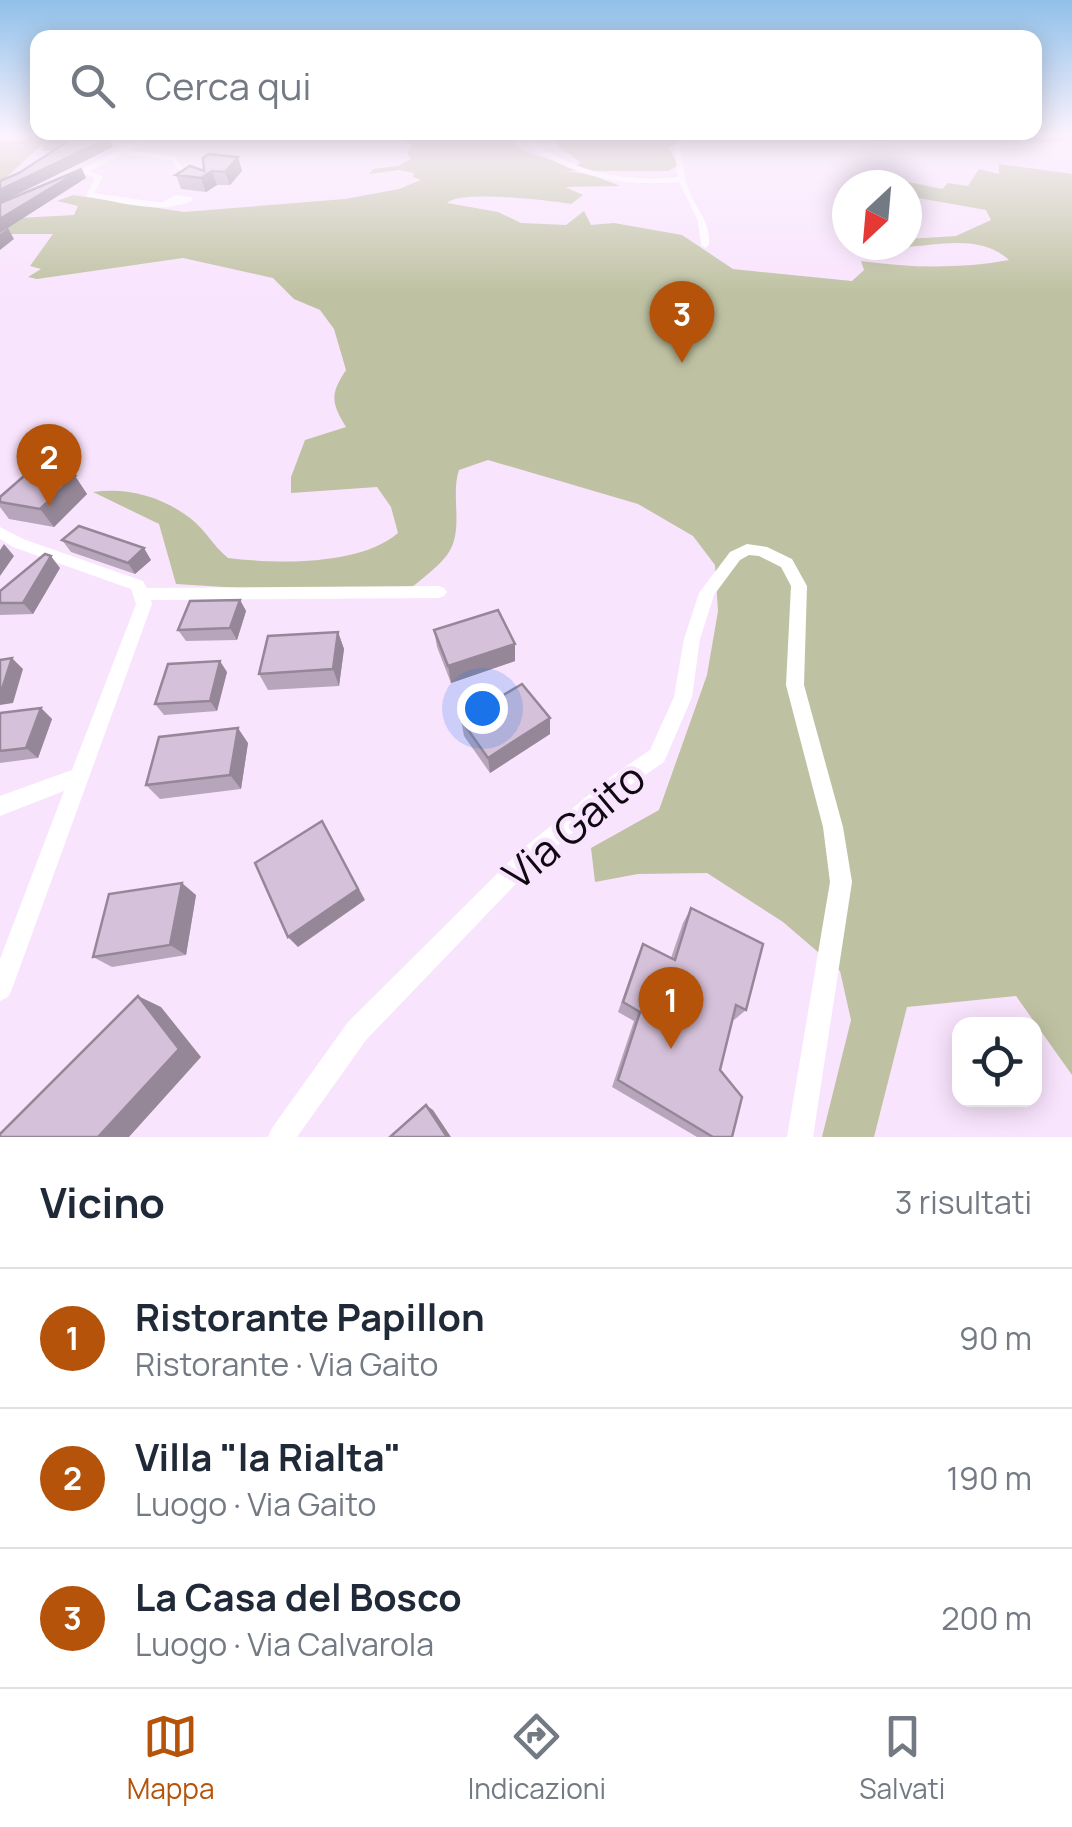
<!DOCTYPE html>
<html lang="it">
<meta charset="utf-8">
<style>
:root{--surface:#fff;--page:#f6f6f7;--text:#1f2937;--muted:#747a83;--line:#e0e1e3;--accent:#b45309}
body{margin:0;font-family:Manrope,sans-serif;background:var(--page);color:var(--text)}
.controls{position:absolute;right:30px;bottom:30px;display:grid;overflow:hidden;border-radius:20px;box-shadow:0 5px 25px #0003}
.controls button{width:90px;height:90px;display:grid;place-items:center;padding:0;border:0;border-bottom:2px solid var(--line);background:var(--surface);color:var(--text);font:50px sans-serif}
.compass{position:absolute;left:832px;top:170px;width:90px;height:90px;border-radius:50%;background:var(--surface);box-shadow:0 5px 25px #0003;rotate:206deg}
.you{position:absolute;left:482px;top:708px;width:35px;height:35px;margin:-25px;border:8px solid #fff;border-radius:50%;background:#1a73e8;box-shadow:0 0 0 15px #1a73e833}
.badge{display:grid;place-items:center;width:65px;height:65px;border-radius:50%;background:var(--accent);color:#fff;font-size:32px;font-weight:700}
.pin{position:absolute;translate:-50% -82px;filter:drop-shadow(0 2px 5px #0008)}
.pin::after{content:'';position:absolute;top:52px;width:35px;height:30px;background:inherit;clip-path:polygon(0 0,100% 0,50% 100%)}
.list{margin:0;padding:0;list-style:none}
h2{display:flex;justify-content:space-between;align-items:center;height:130px;margin:0;padding:0 40px;font-size:42px}
h2 small{font-size:32px;font-weight:400;color:var(--muted)}
.list li{display:grid;grid-template-columns:65px 1fr auto;gap:30px;align-items:center;box-sizing:border-box;height:140px;padding:0 40px;border-top:2px solid var(--line)}
.list b{display:block;font-size:38px;white-space:nowrap}
.list p{margin:0;font-size:32px;white-space:nowrap;color:var(--muted)}
.list em{font-size:32px;font-style:normal;color:var(--muted)}
.icon{flex:none;width:55px;height:55px;fill:none;stroke:currentColor;stroke-width:2;stroke-linecap:round;stroke-linejoin:round}
.map{position:relative;flex:none;width:1072px;height:1137px;overflow:hidden}
.search{position:absolute;background:var(--surface);box-shadow:0 5px 25px #0003;left:30px;right:30px;top:30px;height:110px;display:flex;align-items:center;gap:25px;box-sizing:border-box;padding:0 35px;border-radius:20px;color:var(--muted);font-size:38px}
.sheet{height:550px;background:var(--surface)}
nav{display:flex;justify-content:space-around;align-items:center;box-sizing:border-box;height:140px;border-top:2px solid var(--line);background:var(--surface);font-size:28px;color:var(--muted)}
nav a{display:grid;justify-items:center;gap:5px}
nav .on{color:var(--accent)}
.map>svg:first-child{display:block}
.green{fill:#bfc2a2}
.lines{fill:none;stroke-linecap:round;stroke-linejoin:round}
.minor{fill:#fff;fill-rule:evenodd}
.wall{fill:#b7a6bb}
.shaded-wall{fill:#958798}
.building{fill:#d5c1d9;stroke:#958798;stroke-width:2.5}
.labels{text-anchor:middle;stroke-width:9;stroke-linejoin:round;paint-order:stroke}
.near-street-label{font-size:42px;fill:#100911;stroke:#f9e4fd}
</style>
<div class="map">
<svg width="1072" height="1137" viewBox="0 0 1072 1137">
<rect width="100%" height="100%" fill="#f9e4fd"/>
<path class="green" d="M34,134H54L0,183V141H22Z
M399,134H502L526,152L573,167L581,163L558,146L556,134H702L668,147L678,165L669,171H565L589,174L620,186L565,187L583,195L571,204C548,200 459,190 447,203L498,212L521,223L566,225L584,211L591,225L614,223L682,235L733,269L852,281L864,270L861,261C911,268 960,269 1009,260C971,225 910,257 865,245H907V239L956,236L991,220L986,210L907,196V185H861L870,174L942,189L948,183L968,186L979,169L999,174V164L1072,174V1075L1016,996L907,1007L874,1137H822L851,1020L840,971L783,922L707,873L638,874L595,882L591,848L659,810L707,675L718,611L715,565L693,536L638,504L488,460L459,470C450,496 465,531 447,555C437,569 414,584 400,598L176,584L159,524L93,492C127,487 161,496 190,518C206,530 213,546 228,558C276,564 360,566 398,533L391,507L377,487L291,493V477L305,440L346,427C331,403 330,394 346,370L334,329L320,310L294,299L273,278L183,258L37,279L28,277L41,269L30,266L53,234H0V219L74,215L78,206L57,201L73,195L184,212L345,199L399,189L421,180L413,177L414,173L399,170L369,174L373,169L398,166L411,159L407,153L413,145L400,140Z"/>
<g class="lines">
<path class="minor" d="M154,134H162L130,150L175,157L182,167L205,174V178L177,169L171,160L124,154L89,171L103,177L94,193L156,202H163L175,195L192,197V201C160,215 119,202 86,196L95,178L83,173L68,180L64,178L118,150Z
M241,134H249L254,138L249,139Z
M685,134H692L680,146C682,159 684,174 687,185C694,208 711,220 709,245L705,248L701,245L698,221L679,182C621,187 564,176 520,138L525,137C572,171 621,183 678,177L674,146Z
M1000,134H1006L1007,138L996,139Z
M0,527L23,539L143,581L147,588L439,586L444,588L447,592L444,596L439,598L151,600L152,604L12,989L8,997L0,1001V959L64,791L0,816V796L72,770L136,604L131,589L13,547L0,539Z
M747,544L767,547L792,559L807,586L804,685L843,827L852,882L813,1137H787L830,882L823,827L786,685L791,586L781,567L759,556L749,555L740,560L714,595L700,639L692,697L664,762L626,788L534,865L366,1040L297,1137H268L272,1128L348,1022L520,851L612,776L650,750L674,697L684,639L699,593L730,552Z"/>
</g>
<path class="wall" d="M0,134H140L138,137L65,136L113,147L19,173L52,151H44L40,142L50,136Z
M1012,134H1072V140L1026,143L1022,136Z
M238,157L242,171L230,185H217L206,192L181,189L176,175L204,171Z
M75,476L87,494L54,527L9,519L0,507V497Z
M62,540L151,560L135,574L71,552Z
M60,568L33,614L0,615V603Z
M240,600L246,611L237,640L186,641L178,630Z
M434,630L515,644V661L451,683L437,647Z
M338,632L344,649L339,686L268,690L259,674Z
M227,672L217,711L164,715L155,704Z
M41,708L52,719L38,758L0,763V713Z
M461,720L550,734L490,773L464,736Z
M248,743L241,789L160,799L146,785Z
M196,895L186,955L112,967L93,957Z
M691,908L746,1010L734,1020L733,1019L720,1070L732,1137H697L612,1087L634,1021L618,1012L637,957L643,944L671,958L683,923Z"/>
<path class="shaded-wall" d="M109,138L113,147L0,203V190Z
M238,157L242,171L230,185L225,172Z
M82,169L86,178L0,233V219Z
M212,171L217,185L206,192L201,178Z
M8,228L14,239L0,250V234Z
M75,476L87,494L54,527L40,509Z
M4,544L14,556L0,576V550Z
M144,548L151,560L135,574L128,563Z
M51,556L60,568L33,614L23,603Z
M240,600L246,611L237,640L230,628Z
M338,632L344,649L339,686L333,669Z
M515,644V661L451,683L448,666Z
M12,658L23,669L13,703L0,705V692Z
M220,661L227,672L217,711L210,701Z
M41,708L52,719L38,758L26,748Z
M550,718V734L490,773L488,758Z
M238,728L248,743L241,789L230,775Z
M322,821L365,900L298,947L288,937Z
M182,883L196,895L186,955L170,945Z
M138,996L161,1007L201,1057L129,1137H98Z
M426,1105L433,1110L451,1137H447Z"/>
<path class="building" d="M52,134L109,138L0,190V181L19,173L67,142H40Z
M209,154L238,157L225,172L212,171L201,178L176,175L190,166L204,171L203,158Z
M82,169L0,219V203Z
M32,469L75,476L40,509L0,502V497Z
M79,526L144,548L128,563L62,540Z
M45,554L51,556L23,603H0V591Z
M240,600L230,628L178,630L190,601Z
M498,610L515,644L448,666L434,630Z
M338,632L333,669L259,674L268,636Z
M12,658L1,692H0V660Z
M220,661L210,701L155,704L168,664Z
M522,684L550,718L488,758L461,720Z
M41,708L26,748L0,751V713Z
M238,728L230,775L146,785L159,737Z
M322,821L358,889L288,937L255,863Z
M182,883L170,945L93,957L109,894Z
M691,908L763,944L746,1010L736,1005L720,1070L742,1097L732,1137H713L618,1080L640,1012L623,1002L643,944L675,960Z
M138,996L179,1049L98,1137H0V1134Z
M426,1105L447,1137H390Z"/>
<linearGradient id="sky" x2="0" y2="1"><stop stop-color="#90c0e9"/><stop offset="0.46" stop-color="#fcf3fe"/><stop offset="1" stop-color="#fcf3fe" stop-opacity="0"/></linearGradient>
<rect width="1072" height="293" fill="url(#sky)"/>
<g class="labels">
<g class="near-street-label">
<text transform="translate(574 826) rotate(-40)" y="15">Via Gaito</text>
</g>
</g>
</svg>
<div class="controls">
<button><svg class="icon" aria-label="locate" viewBox="0 0 24 24"><circle cx="12" cy="12" r="6"/><path d="M12 2v4M12 18v4M2 12h4M18 12h4"/></svg></button>
</div>
<svg class="compass" viewBox="-18 -18 36 36"><path d="M0-13l5 13h-10z" fill="#e53935"/><path d="M0 13l5-13h-10z" fill="#747a83"/></svg>
<div class="you"></div>
<div class="pin badge" style="left:671px;top:1049px">1</div>
<div class="pin badge" style="left:49px;top:506px">2</div>
<div class="pin badge" style="left:682px;top:363px">3</div>
<div class="search"><svg class="icon" aria-label="search" viewBox="0 0 24 24"><circle cx="10" cy="10" r="6"/><path d="M15 15l6 6"/></svg>Cerca qui</div>
</div>
<section class="sheet">
<h2>Vicino<small>3 risultati</small></h2>
<ul class="list">
<li><span class="badge">1</span><div><b>Ristorante Papillon</b><p>Ristorante · Via Gaito</p></div><em>90 m</em></li>
<li><span class="badge">2</span><div><b>Villa &quot;la Rialta&quot;</b><p>Luogo · Via Gaito</p></div><em>190 m</em></li>
<li><span class="badge">3</span><div><b>La Casa del Bosco</b><p>Luogo · Via Calvarola</p></div><em>200 m</em></li>
</ul>
</section>
<nav>
<a class="on"><svg class="icon" aria-label="map" viewBox="0 0 24 24"><path d="M3 6l6-2 6 2 6-2v14l-6 2-6-2-6 2zM9 4v14M15 6v14"/></svg>Mappa</a>
<a><svg class="icon" aria-label="directions" viewBox="0 0 24 24"><path d="M12 3l9 9-9 9-9-9zM9 14v-3h6M13 9l2 2-2 2"/></svg>Indicazioni</a>
<a><svg class="icon" aria-label="saved" viewBox="0 0 24 24"><path d="M7 4h10v16l-5-4-5 4z"/></svg>Salvati</a>
</nav>
